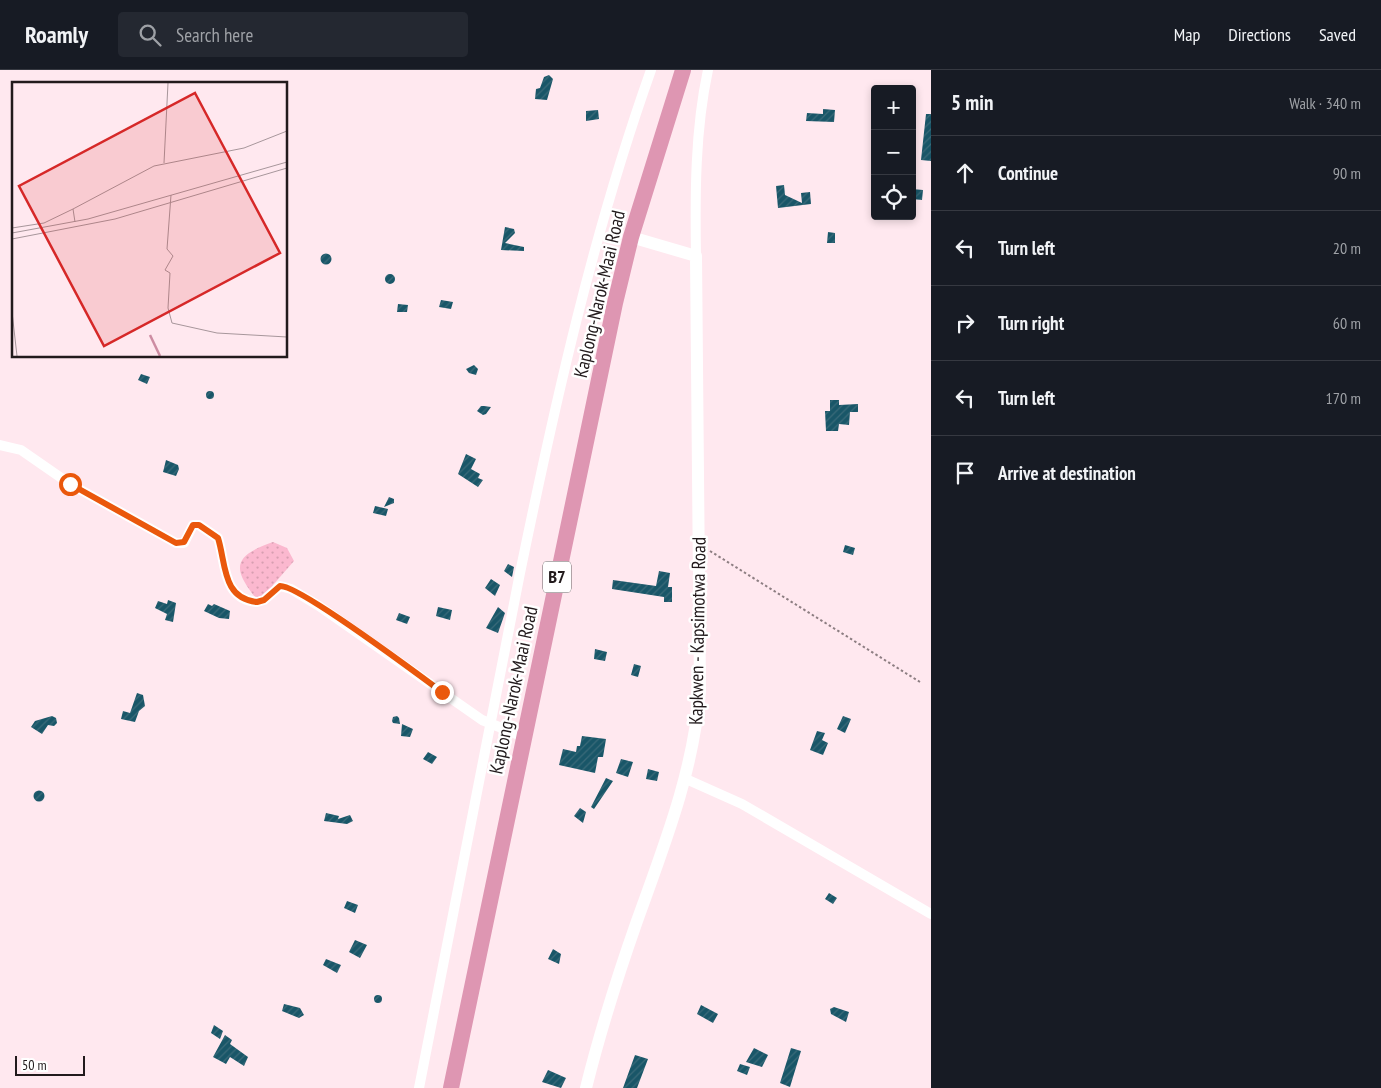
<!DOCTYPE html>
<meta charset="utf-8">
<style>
:root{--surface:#171b24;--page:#242831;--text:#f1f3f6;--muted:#9ea1a6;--line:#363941}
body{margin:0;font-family:"PT Sans Narrow",sans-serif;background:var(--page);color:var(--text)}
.controls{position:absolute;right:15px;top:15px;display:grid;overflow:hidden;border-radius:5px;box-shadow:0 2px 8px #0003}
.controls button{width:45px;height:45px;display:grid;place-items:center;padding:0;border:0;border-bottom:1px solid var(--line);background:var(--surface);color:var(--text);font:25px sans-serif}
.scale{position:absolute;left:15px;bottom:12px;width:70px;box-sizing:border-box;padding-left:5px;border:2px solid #221a1c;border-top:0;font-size:14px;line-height:18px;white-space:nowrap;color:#221a1c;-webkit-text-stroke:4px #fff;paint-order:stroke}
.stop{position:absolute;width:15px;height:15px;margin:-11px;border:4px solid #ea580c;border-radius:50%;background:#fff}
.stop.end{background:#ea580c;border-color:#fff;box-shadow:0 1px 5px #0008}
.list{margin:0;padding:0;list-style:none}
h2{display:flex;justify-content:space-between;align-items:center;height:65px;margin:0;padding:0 20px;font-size:21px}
h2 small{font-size:16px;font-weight:400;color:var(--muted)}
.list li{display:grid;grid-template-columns:32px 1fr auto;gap:15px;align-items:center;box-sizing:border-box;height:75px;padding:0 20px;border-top:1px solid var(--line)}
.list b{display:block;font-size:19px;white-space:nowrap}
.list em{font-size:16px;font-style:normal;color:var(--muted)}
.icon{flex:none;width:28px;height:28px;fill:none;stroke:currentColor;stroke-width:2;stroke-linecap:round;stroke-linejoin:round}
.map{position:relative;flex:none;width:931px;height:1018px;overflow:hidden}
header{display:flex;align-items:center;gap:30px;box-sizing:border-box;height:70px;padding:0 25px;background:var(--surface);border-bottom:1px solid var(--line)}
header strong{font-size:24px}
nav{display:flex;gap:28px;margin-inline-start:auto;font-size:18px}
.search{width:350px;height:45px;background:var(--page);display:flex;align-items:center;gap:12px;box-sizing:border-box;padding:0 18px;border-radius:5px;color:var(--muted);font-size:19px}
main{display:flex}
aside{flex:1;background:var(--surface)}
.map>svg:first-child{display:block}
.grass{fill:url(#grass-dots)}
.building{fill:url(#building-hatch)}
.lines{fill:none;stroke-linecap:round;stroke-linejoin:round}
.path{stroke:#8d7e82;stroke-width:2;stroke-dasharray:2.5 2.5;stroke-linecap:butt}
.minor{stroke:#fff;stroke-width:10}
.tertiary{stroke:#fff;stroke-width:12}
.trunk{stroke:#de96b2;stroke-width:16}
.route{stroke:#ea580c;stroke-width:6}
.labels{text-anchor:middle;stroke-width:5;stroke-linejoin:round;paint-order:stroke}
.shield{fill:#fff;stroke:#645f60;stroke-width:1}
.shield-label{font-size:18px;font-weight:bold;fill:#221a1c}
.street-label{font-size:19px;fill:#221a1c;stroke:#fff}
.inset-river{fill:none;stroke:#cd8ca2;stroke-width:2.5}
.inset-road{fill:none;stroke:#a7969b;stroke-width:1}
.view{fill:#d62828;fill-opacity:0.15;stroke:#d62828;stroke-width:2.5}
.inset-edge{fill:none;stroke:#221a1c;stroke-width:2.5}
</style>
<header>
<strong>Roamly</strong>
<div class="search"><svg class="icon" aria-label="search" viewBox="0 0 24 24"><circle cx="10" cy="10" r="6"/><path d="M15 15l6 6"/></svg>Search here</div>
<nav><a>Map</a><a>Directions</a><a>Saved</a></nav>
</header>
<main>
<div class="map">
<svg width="931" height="1018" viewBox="0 0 931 1018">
<defs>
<pattern id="grass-dots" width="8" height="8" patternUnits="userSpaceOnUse" patternTransform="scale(1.25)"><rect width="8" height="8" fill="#fbb8cf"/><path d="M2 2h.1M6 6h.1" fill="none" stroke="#d79eb1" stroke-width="1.8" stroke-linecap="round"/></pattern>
<pattern id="building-hatch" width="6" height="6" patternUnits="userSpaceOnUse" patternTransform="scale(1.25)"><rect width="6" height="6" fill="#195668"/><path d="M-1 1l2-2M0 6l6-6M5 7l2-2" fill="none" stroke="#3a6a79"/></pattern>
</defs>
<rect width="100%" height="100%" fill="#ffe8ef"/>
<path class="grass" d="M273,472L287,478L294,491L273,515L271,523L259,532C233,500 230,487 273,472Z"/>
<path class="building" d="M549,5L553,9L547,30L535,29L536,19L540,18L544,7Z
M823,39L835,40L834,52L806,51L807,43L823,44Z
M598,40L599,49L586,51V41Z
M926,44H931V91L921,90Z
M784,115L785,125L802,133L801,123L810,122L811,134L778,138L776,116Z
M912,119L923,120L922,130L912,129Z
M505,157L514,159L515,163L505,173L524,177V181L501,180Z
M828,162L835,163V173H827Z
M320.5 189a5.5 5.5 0 1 1 11 0a5.5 5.5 0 1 1-11 0Z
M385 209a5 5 0 1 1 10 0a5 5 0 1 1-10 0Z
M441,230L453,232L451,239L439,237Z
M398,234L408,235L407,242H397Z
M474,295L478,299L476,305L469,303L466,299Z
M141,304L150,307L147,314L138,310Z
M206 325a4 4 0 1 1 8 0a4 4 0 1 1-8 0Z
M830,330H839V335L858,334V342H850L849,355L839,354L838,361H826L825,341H830Z
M481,336H484L491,337L486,344L483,345L477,341Z
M466,384L476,389L471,399L480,404L478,408L483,410L478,417L458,404Z
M166,390L178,395L179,399L176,406L163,402Z
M389,427L394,429V433L384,437Z
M375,436L388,439L386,446L373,443Z
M845,475L855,478L853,485L843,482Z
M508,494L514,497L512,507L504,501Z
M659,501L670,503L668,517H672V532H664V527L612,519L613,510L656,516Z
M491,509L500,515L495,526L485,518Z
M168,530L176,533L173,552L165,550L167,544L155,538L158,531L167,534Z
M208,534L212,536L214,534L230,541L229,549L219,548L204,541Z
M438,537L452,540L450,550L436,546Z
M498,537L505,543L498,563L486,558Z
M399,543L410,547L407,554L396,550Z
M595,579L607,582L605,591L594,589Z
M634,594L641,596L638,607L631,605Z
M137,623L143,625L145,636L139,641L135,652L121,649L123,641L130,643Z
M52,646L56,648L57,653L54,656L48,655L42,664L31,657L35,651Z
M397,646L399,648L400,654L393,653L392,651L393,647Z
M843,646L851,649L845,663L837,659Z
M402,654L413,659L410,667L401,666Z
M817,661L825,663L822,670L828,673L823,685L810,680Z
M582,666L606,669L603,687H598L595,703L559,695L563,679L576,682L577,676H580Z
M428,682L437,687L432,694L423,689Z
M621,689L633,692L628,707L616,703Z
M648,699L659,702L657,711L646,709Z
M606,708L613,711L594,739L591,737Z
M33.5 726a5.5 5.5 0 1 1 11 0a5.5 5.5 0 1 1-11 0Z
M580,738L586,742L583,753L574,746Z
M326,743L339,746L338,749L350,745L353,751L347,754L324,751Z
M829,823L837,828L833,834L825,829Z
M347,831L358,835L355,843L344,838Z
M355,870L367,875L360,888L349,882Z
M553,879L561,884L559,894L548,889Z
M326,889L341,895L337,903L323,895Z
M374 929a4 4 0 1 1 8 0a4 4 0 1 1-8 0Z
M284,934L300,938L304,945L299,948L282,941Z
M701,935L718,944L713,953L697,944Z
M834,937L849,942L846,952L831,944L830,939Z
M214,955L223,961L220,969L211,963Z
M225,965L232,970L230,974L248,987L244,996L230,987L226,994L213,987Z
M754,978L768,985L762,997L746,992Z
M791,978L801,981L790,1017L780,1013Z
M635,985L648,989L637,1018H623Z
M740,994L750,997L747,1005L737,1001Z
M548,1000L566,1008L561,1018L542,1012Z"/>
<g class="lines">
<path class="path" d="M710,481L920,612"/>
<path class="minor" d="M696,186C695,125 695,60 708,0
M0,375L21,380L70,414L176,473H184L193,455H199L218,468C226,493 222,529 257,532L264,530L280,516L291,519L319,536L482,650L524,667
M686,709L742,734L931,844
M419,1018C453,846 485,674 520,503C555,333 593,163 651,0"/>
<path class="tertiary" d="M586,1018C600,962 618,905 637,851C665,773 693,703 700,621L696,186L631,167"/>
<path class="trunk" d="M451,1018L615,233L631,167L683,0"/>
</g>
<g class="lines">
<path class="route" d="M70,414L176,473L184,472L193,455H199L218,468C226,493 222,529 257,532L264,530L280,516C299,515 419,605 442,622"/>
</g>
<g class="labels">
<rect class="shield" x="543" y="491.5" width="28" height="31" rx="4"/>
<g class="shield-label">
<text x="557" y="513">B7</text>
</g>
<g class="street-label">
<text transform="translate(599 224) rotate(-77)" y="7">Kaplong-Narok-Maai Road</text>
<text transform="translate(697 561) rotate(-89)" y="7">Kapkwen - Kapsimotwa Road</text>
<text transform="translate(513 620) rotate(-78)" y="7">Kaplong-Narok-Maai Road</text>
</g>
</g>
<g transform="translate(12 12)">
<rect width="275" height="275" fill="#ffe8ef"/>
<path class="inset-river" d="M138,253L148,274"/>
<path class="inset-road" d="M152,81L156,1M159,113L155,167L161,174L153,188L158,191L156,226L160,241L205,251L275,255M63,140L61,127L142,84L232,66L275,49M0,146L32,141L61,127M0,151L76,137L275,80M0,157L103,137L275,86M0,230L5,274"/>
<path class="view" d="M183,11L268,171L92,264L7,104Z"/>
<rect width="275" height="275" class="inset-edge"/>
</g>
</svg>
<div class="controls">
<button>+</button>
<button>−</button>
<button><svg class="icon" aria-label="locate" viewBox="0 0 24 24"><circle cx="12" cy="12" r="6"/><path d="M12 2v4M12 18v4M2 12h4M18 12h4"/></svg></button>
</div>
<div class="scale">50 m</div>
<div class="stop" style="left:70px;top:414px"></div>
<div class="stop end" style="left:442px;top:622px"></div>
</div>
<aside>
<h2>5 min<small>Walk · 340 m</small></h2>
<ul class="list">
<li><svg class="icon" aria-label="ahead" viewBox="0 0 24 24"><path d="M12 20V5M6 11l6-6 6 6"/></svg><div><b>Continue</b></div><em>90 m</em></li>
<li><svg class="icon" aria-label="left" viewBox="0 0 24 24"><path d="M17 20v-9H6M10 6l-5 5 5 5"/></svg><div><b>Turn left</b></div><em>20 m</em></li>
<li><svg class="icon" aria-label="right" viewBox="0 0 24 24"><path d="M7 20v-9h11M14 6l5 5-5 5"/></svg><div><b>Turn right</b></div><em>60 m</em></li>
<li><svg class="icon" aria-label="left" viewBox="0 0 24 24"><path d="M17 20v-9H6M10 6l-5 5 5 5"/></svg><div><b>Turn left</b></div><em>170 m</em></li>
<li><svg class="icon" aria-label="arrive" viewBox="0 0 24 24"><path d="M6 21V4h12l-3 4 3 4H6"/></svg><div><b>Arrive at destination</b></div></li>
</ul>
</aside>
</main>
